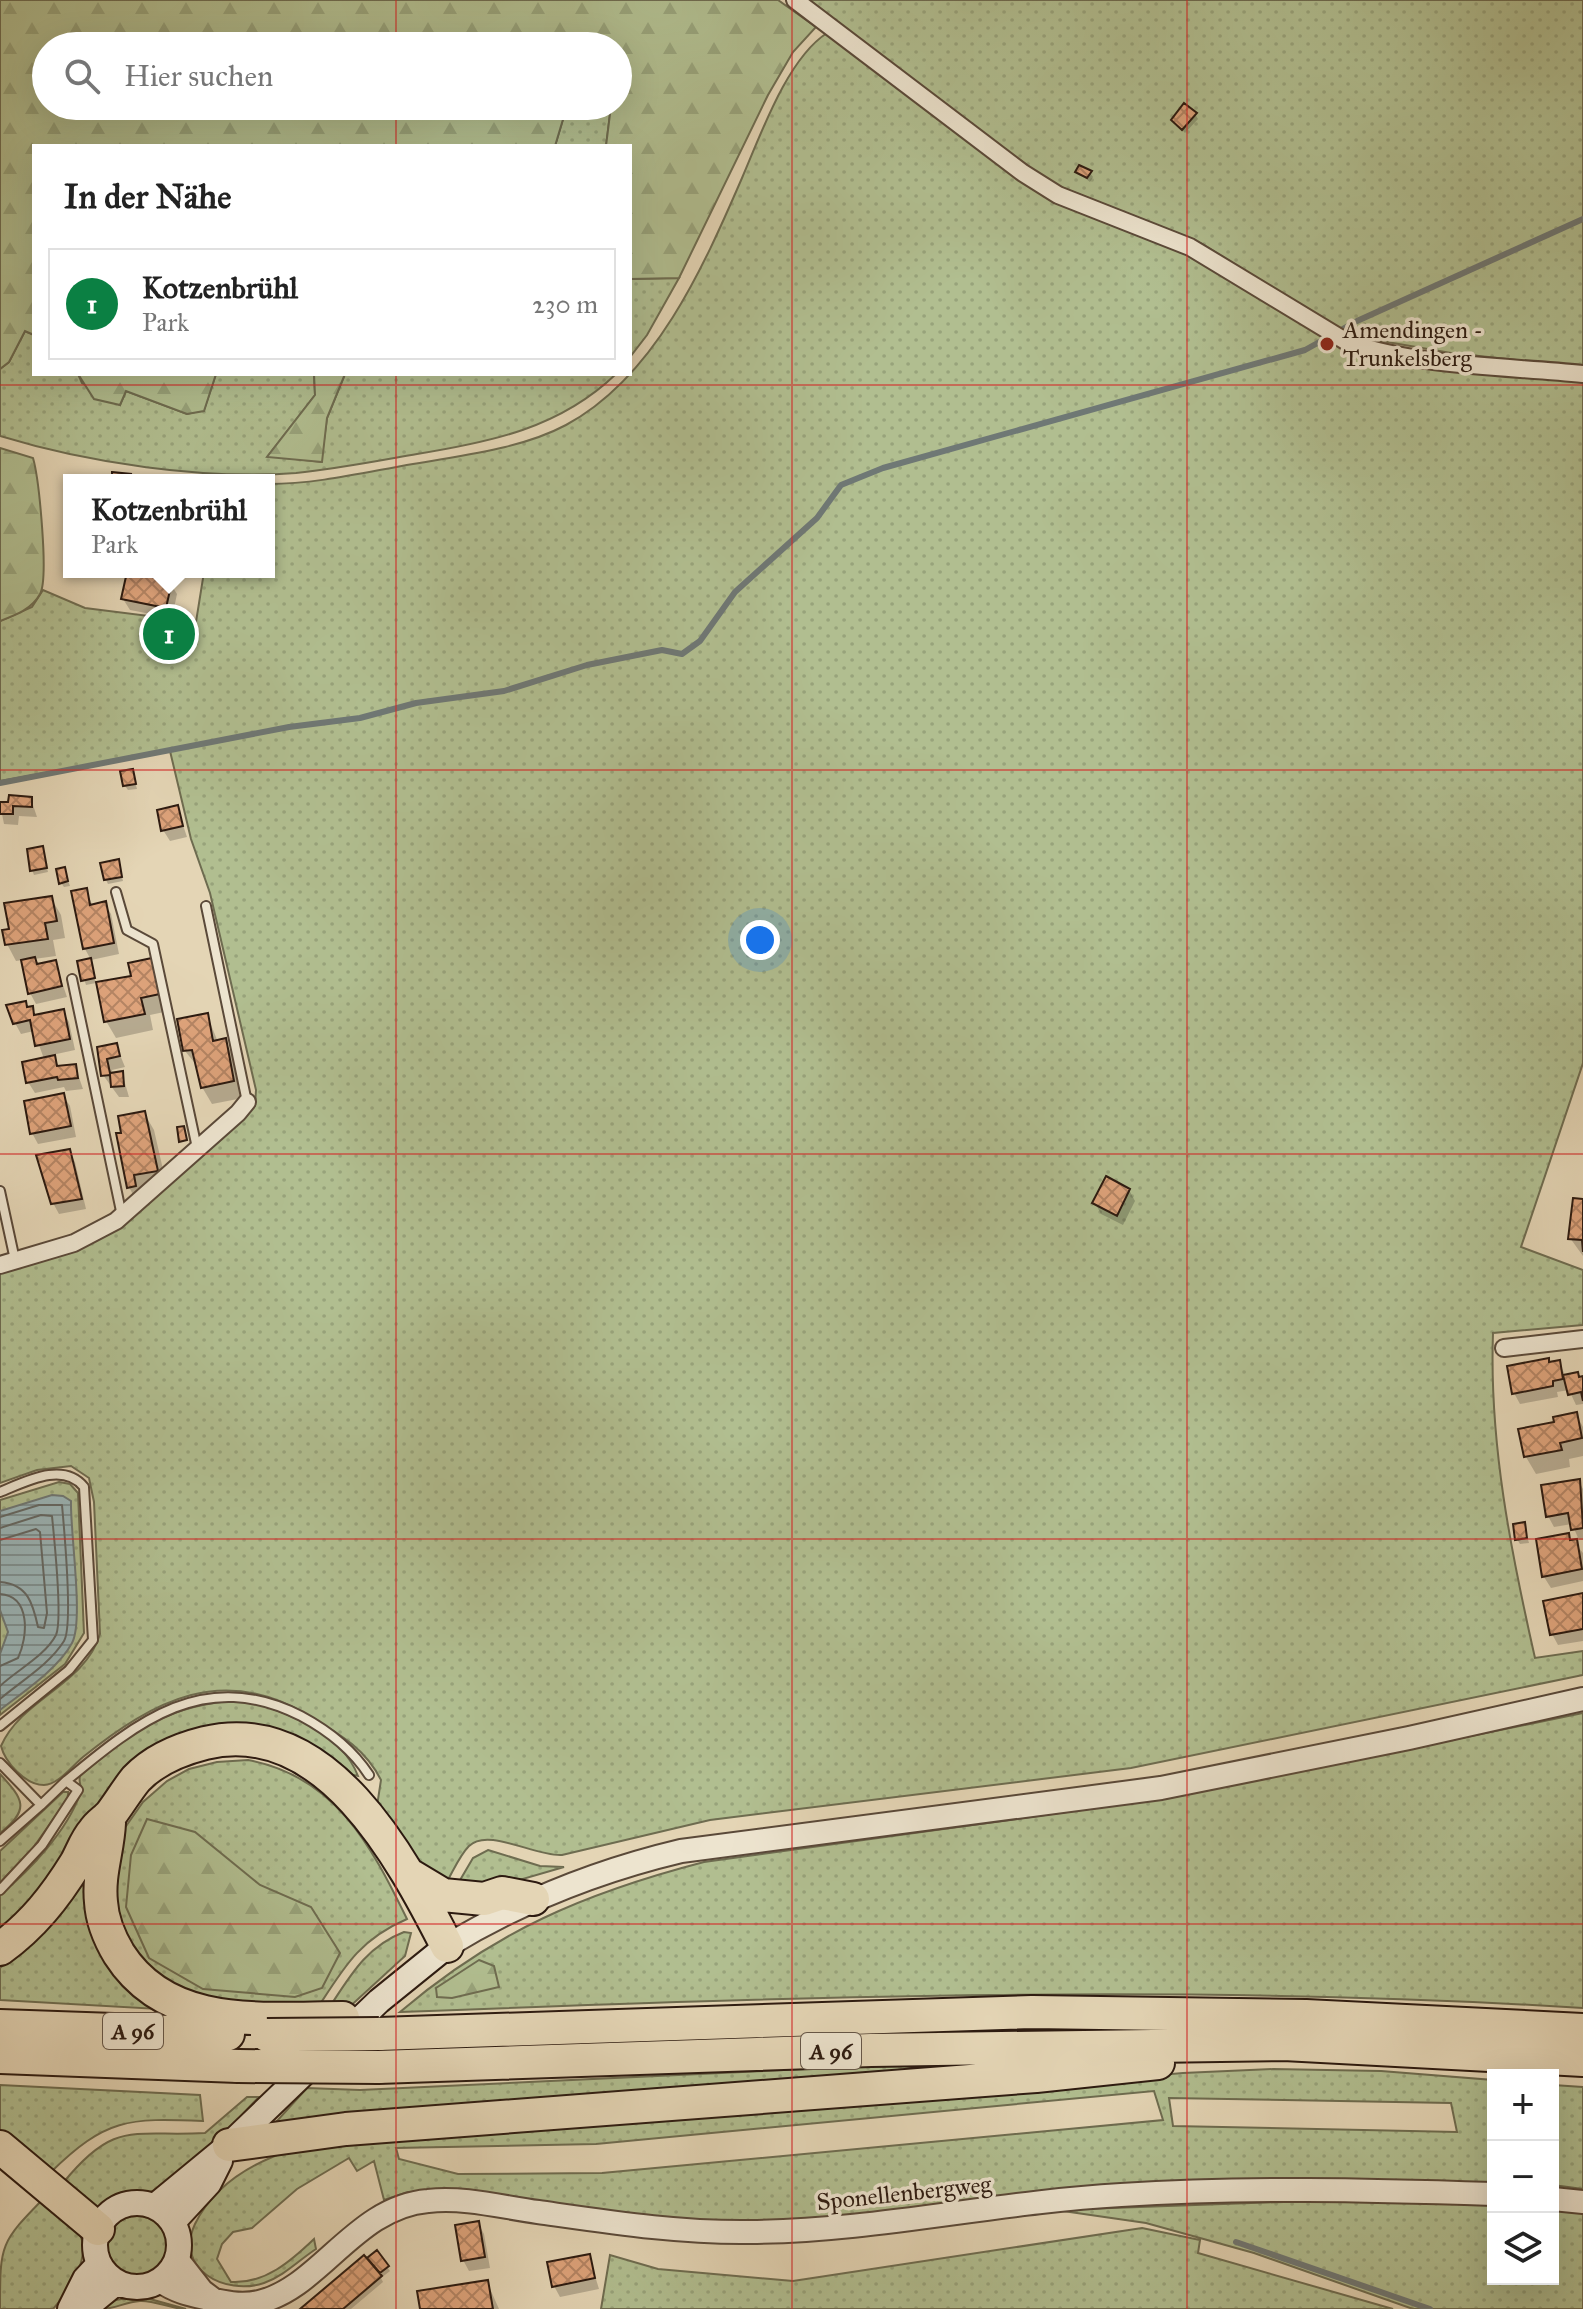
<!DOCTYPE html>
<html lang="de">
<meta charset="utf-8">
<style>
:root{--surface:#fff;--page:#f2f2f2;--text:#222;--muted:#767676;--line:#e0e0e0;--accent:#0b8043}
body{margin:0;font-family:"IM FELL Great Primer",serif;background:var(--page);color:var(--text)}
.controls{position:absolute;right:24px;bottom:24px;display:grid;overflow:hidden;border-radius:0px;box-shadow:0 8px 32px #0002}
.controls button{width:72px;height:72px;display:grid;place-items:center;padding:0;border:0;border-bottom:2px solid var(--line);background:var(--surface);color:var(--text);font:40px sans-serif}
.you{position:absolute;left:760px;top:940px;width:28px;height:28px;margin:-20px;border:6px solid #fff;border-radius:50%;background:#1a73e8;box-shadow:0 0 0 12px #1a73e833}
.badge{display:grid;place-items:center;width:52px;height:52px;border-radius:50%;background:var(--accent);color:#fff;font-size:26px;font-weight:700}
.pin{position:absolute;translate:-50% -50%;border:4px solid #fff;box-shadow:0 2px 8px #0006}
.popup{position:absolute;left:63px;top:474px;width:212px;height:104px;box-sizing:border-box;display:grid;place-content:center;border-radius:0px;background:var(--surface);filter:drop-shadow(0 2px 6px #0005);font-size:26px;white-space:nowrap;color:var(--muted)}
.popup b{font-size:30px;color:var(--text)}
.popup::after{content:'';position:absolute;left:50%;top:100%;margin-left:-16px;border:16px solid transparent;border-top-color:var(--surface)}
.list{margin:0;padding:0;list-style:none}
h2{display:flex;justify-content:space-between;align-items:center;height:104px;margin:0;padding:0 32px;font-size:34px}
h2 small{font-size:26px;font-weight:400;color:var(--muted)}
.list li{display:grid;grid-template-columns:52px 1fr auto;gap:24px;align-items:center;box-sizing:border-box;height:112px;margin:0 16px 16px;padding:0 16px;border:2px solid var(--line);border-radius:0px}
.list b{display:block;font-size:30px;white-space:nowrap}
.list p{margin:0;font-size:26px;white-space:nowrap;color:var(--muted)}
.list em{font-size:26px;font-style:normal;color:var(--muted)}
.icon{flex:none;width:44px;height:44px;fill:none;stroke:currentColor;stroke-width:2;stroke-linecap:round;stroke-linejoin:round}
.map{position:relative;flex:none;width:1583px;height:2309px;overflow:hidden}
.search{position:absolute;background:var(--surface);box-shadow:0 8px 32px #0002;left:32px;top:32px;width:600px;height:88px;display:flex;align-items:center;gap:20px;box-sizing:border-box;padding:0 28px;border-radius:44px;color:var(--muted);font-size:30px}
.panel{position:absolute;background:var(--surface);box-shadow:0 8px 32px #0002;left:32px;top:144px;width:600px;height:232px;border-radius:0px}
.map>svg:first-child{display:block}
.grass{fill:url(#grass-dots);stroke:#6e6c50;stroke-width:2;fill-rule:evenodd}
.forest{fill:url(#forest-firs);stroke:#6e6c50;stroke-width:2}
.water{fill:url(#water-rules);stroke:#6f7875;stroke-width:2}
.shadow{fill:#0003}
.lines{fill:none;stroke-linecap:round;stroke-linejoin:round}
.shore{stroke:#646864;stroke-width:2}
.stream{stroke:#6f7875;stroke-width:6}
.building{fill:url(#building-cross-hatch);stroke:#2c1a10;stroke-width:2}
.service-casing{stroke:#5a4939;stroke-width:12}
.minor-casing{stroke:#5a4939;stroke-width:20}
.tertiary-casing{stroke:#5a4939;stroke-width:26}
.secondary-casing{stroke:#2c1a10;stroke-width:28}
.motorway-casing{stroke:#2c1a10;stroke-width:36}
.service{stroke:#ede4cf;stroke-width:8}
.minor{stroke:#ede4cf;stroke-width:16}
.tertiary{stroke:#ede4cf;stroke-width:22}
.secondary{stroke:#ede4cf;stroke-width:24}
.motorway{stroke:#e4d5b5;stroke-width:32}
.motorway-bridge-casing{stroke:#2c1a10;stroke-width:36;stroke-linecap:butt}
.motorway-bridge{stroke:#e4d5b5;stroke-width:32}
.grid{fill:none;stroke:#d62828;stroke-width:2;stroke-opacity:0.55}
.poi-dot{fill:#8f2418;stroke:#ede4cf;stroke-width:3}
.labels{text-anchor:middle;stroke-width:7;stroke-linejoin:round;paint-order:stroke}
.shield{fill:#ede4cf;stroke:#665749;stroke-width:2}
.shield-label{font-size:22px;font-weight:bold;fill:#2c1a10}
.poi-label{font-size:24px;fill:#2c1a10;stroke:#ede4cf;text-anchor:start}
.street-label{font-size:24px;fill:#2c1a10;stroke:#ede4cf}
</style>
<div class="map">
<svg width="1583" height="2309" viewBox="0 0 1583 2309">
<defs>
<pattern id="grass-dots" width="8" height="8" patternUnits="userSpaceOnUse" patternTransform="scale(2)"><rect width="8" height="8" fill="#b1be90"/><path d="M2 2h.1M6 6h.1" fill="none" stroke="#98a37b" stroke-width="1.8" stroke-linecap="round"/></pattern>
<pattern id="forest-firs" width="22" height="20" patternUnits="userSpaceOnUse" patternTransform="scale(2)"><rect width="22" height="20" fill="#b1be90"/><path d="M5 1l3.5 6h-7zM16 11l3.5 6h-7z" fill="#98a37b"/></pattern>
<pattern id="water-rules" width="6" height="5" patternUnits="userSpaceOnUse" patternTransform="scale(2)"><rect width="6" height="5" fill="#9bb6b9"/><path d="M0 2.5h6" fill="none" stroke="#7f9395"/></pattern>
<pattern id="building-cross-hatch" width="8" height="8" patternUnits="userSpaceOnUse" patternTransform="scale(2)"><rect width="8" height="8" fill="#dea37b"/><path d="M0 0l8 8M0 8l8-8" fill="none" stroke="#b48463"/></pattern>
</defs>
<rect width="100%" height="100%" fill="#e4d5b5"/>
<filter id="stains"><feTurbulence type="fractalNoise" baseFrequency=".0025" numOctaves="4"/><feColorMatrix values="0 0 0 0 .2 0 0 0 0 .09 0 0 0 0 .02 0 0 0 .5 -.17"/></filter>
<radialGradient id="worn" r=".72"><stop offset=".6" stop-color="#630" stop-opacity="0"/><stop offset="1" stop-color="#630" stop-opacity=".3"/></radialGradient>
<path class="grass" d="M809,0H1583V367L1451,353L1358,337L1326,321L1202,244L1046,181Z
M827,33L1031,188L1186,253L1345,348L1583,382V1063L1521,1247L1583,1270V1325L1493,1333C1489,1443 1511,1552 1535,1658L1583,1651V1675L1131,1768L710,1820L562,1855C536,1857 488,1827 469,1846C459,1856 453,1872 445,1885L411,1854L377,1806L381,1780C365,1748 339,1734 309,1716C223,1663 154,1700 83,1757C72,1766 58,1785 44,1785C25,1785 5,1762 1,1746C22,1698 85,1685 100,1634L94,1502L89,1478L71,1466L37,1470L0,1483V1271L119,1227L255,1106L256,1090L210,893L191,839L170,751L0,781V621L32,607L43,590L85,608L196,622L204,572H269V484C317,484 366,472 413,464C463,455 521,449 566,425C655,377 703,268 742,178C761,134 787,59 827,33Z
M567,106H611L606,146H555Z
M679,278L647,335L630,357V279Z
M25,331L34,335V374H78L82,383L120,405L126,391L187,414L204,410L216,374H314L315,395L268,456L321,462L327,418L345,374H616C560,428 491,442 417,454C377,461 336,469 296,473C203,480 88,463 0,436V369L9,362Z
M59,1482L70,1484L78,1493L84,1633L65,1664L0,1715V1500Z
M241,1700C283,1709 342,1733 358,1776L180,1737L54,1883L0,1937V1895C30,1870 67,1831 80,1794C83,1786 78,1784 80,1776C134,1730 169,1704 241,1700Z
M1583,1713V2008C1189,1983 795,1997 400,2012C495,1931 585,1893 704,1862L1169,1798Z
M248,1760C335,1776 371,1845 407,1919C358,1940 343,1969 315,2012L218,2008L155,1982L115,1925L114,1856L124,1829L143,1802L167,1781L189,1769L217,1762Z
M0,1774C23,1799 31,1809 0,1833Z
M63,1792H68V1798L33,1848L0,1883V1851Z
M488,1850L540,1866L564,1867L502,1885L456,1887L473,1858Z
M94,1856L158,2009L0,2000V1968L60,1915Z
M404,1932L411,1933L405,1956L345,2011H327C349,1978 365,1947 404,1932Z
M867,2066H935L868,2082L276,2122L307,2088L360,2090Z
M1273,2069L1381,2071L1493,2080V2183L965,2208L719,2226L408,2192L384,2200L374,2161L357,2171L349,2158L297,2189L252,2228L233,2232L222,2244L217,2259L231,2282C265,2284 291,2261 314,2239L316,2249C299,2260 284,2276 264,2283C225,2296 174,2269 195,2224C214,2185 252,2163 291,2150L1183,2073ZM1154,2091L1163,2120L602,2173L458,2174L399,2159L396,2148L596,2144ZM1169,2098L1451,2103L1457,2132L1173,2126Z
M0,2085L200,2095L203,2121C128,2118 106,2118 50,2173L0,2135Z
M1553,2085L1583,2087V2189L1553,2185Z
M247,2097H259C229,2127 200,2167 163,2187C138,2201 119,2186 95,2213L63,2183C115,2119 133,2137 205,2133Z
M46,2196C56,2207 75,2221 80,2234C91,2259 69,2292 53,2309H0C0,2243 0,2243 46,2196Z
M1339,2200L1493,2205V2279H1553V2210L1583,2213V2309H1413L1254,2253L1146,2223L1056,2210Z
M107 2246a30 30 0 1 1 60 0a30 30 0 1 1-60 0Z
M1142,2228L1200,2240L1198,2253L1393,2309H601L610,2255L658,2269L793,2281Z
M139,2296L186,2309C170,2309 155,2300 140,2301C125,2302 115,2309 101,2309L116,2300Z"/>
<path class="forest" d="M0,0H778L816,27L793,52L768,95L679,278L630,279V146H606L611,106H618V46H46V106H567L555,146H34V335L25,331L9,362L0,369Z
M78,374H216L204,411L187,414L126,391L120,405L94,399Z
M314,374H345L327,418L322,462L267,457L315,395Z
M0,448L33,458C39,479 49,578 40,594C32,609 16,615 0,621Z
M147,1819L195,1832L260,1885L311,1907L340,1953L322,1988L295,1997L203,1989L149,1958L126,1907L131,1855Z
M479,1960L494,1966L499,1987L452,1998L437,1997L436,1988Z"/>
<path class="water" d="M52,1495L63,1496L71,1501C70,1532 84,1621 72,1643C58,1669 23,1692 0,1710V1654L8,1632L0,1610V1511Z"/>
<path class="shadow" d="M134,106H151L149,111Z
M1195,114L1198,119L1185,133L1173,120Z
M1077,172L1090,173L1093,177L1090,182Z
M170,583L177,594L172,618L130,610L123,599Z
M132,771L137,789L128,790L125,786Z
M31,799L37,817L19,816L18,825L4,824L0,804Z
M177,807L187,837L170,841L163,830Z
M42,848L48,872L34,875L32,870Z
M118,861L123,881L108,884L106,880Z
M64,869L70,886L64,887L61,883Z
M86,891L93,906L105,904L111,914L119,954L91,960L85,949L74,893Z
M51,898L61,915L65,938L53,940L56,956L34,959L38,966L55,962L67,997L36,1004L30,993L23,960L16,961L7,944L11,931Z
M151,960L169,1011L150,1015L153,1030L116,1038L106,1021L133,977Z
M90,961L96,983L86,985L79,963Z
M25,1003L36,1017L63,1011L69,1022L75,1050L52,1055L60,1068L75,1066L83,1089L66,1091L64,1087L35,1093L28,1082L44,1059L34,1031L21,1034L15,1023Z
M207,1015L218,1042L225,1041L234,1058L243,1098L212,1104L202,1087L198,1067L185,1051L179,1020Z
M116,1045L125,1067L112,1070L113,1074L122,1073L129,1097H119L103,1075L99,1049Z
M63,1095L70,1106L76,1137L38,1144L32,1133Z
M144,1113L154,1130L167,1187L143,1192L138,1204L129,1187Z
M69,1151L75,1162L86,1209L59,1214L53,1203Z
M1129,1190L1135,1201L1123,1225L1101,1214L1095,1203Z
M1583,1201V1256L1570,1238Z
M1559,1362L1566,1377L1577,1374L1583,1378V1404L1576,1405L1569,1390L1557,1392L1558,1397L1520,1404L1514,1393Z
M1576,1414L1583,1427V1456L1569,1459L1570,1467L1536,1474L1526,1457L1521,1431L1556,1424Z
M1579,1482L1583,1489V1540H1579L1572,1524L1554,1527L1548,1516Z
M1524,1525L1529,1543L1520,1544L1517,1539Z
M1568,1535L1583,1553V1581L1551,1588L1544,1577L1538,1540Z
M1583,1595V1641L1558,1645L1552,1634Z
M478,2223L484,2234L490,2268L469,2271L463,2260Z
M377,2253L390,2271L381,2278L383,2282L351,2309H303Z
M589,2256L599,2289L560,2297L554,2286Z
M487,2282L499,2309H422Z"/>
<g class="lines">
<path class="shore" d="M0,1517L39,1505H62C64,1527 73,1626 64,1641C49,1665 21,1681 0,1699
M0,1528L41,1515L52,1516C54,1537 63,1619 56,1635C45,1656 17,1670 0,1686
M0,1540L36,1529L40,1532L47,1613L44,1628L38,1627C33,1604 28,1584 0,1582
M0,1594C31,1596 28,1637 18,1658L0,1666"/>
<path class="stream" d="M0,783L289,727L360,718L416,703L504,691L587,665L662,650L682,654L700,641L735,592L817,518L841,485L883,468L1305,350L1357,321L1583,219
M1236,2242L1430,2309"/>
</g>
<path class="building" d="M1184,103L1197,113L1182,130L1171,120Z
M1079,165L1092,171L1087,178L1075,172Z
M112,472L131,474L130,480H103H112Z
M127,572L172,581L166,608L121,599Z
M133,769L136,784L123,786L120,771Z
M9,795L32,797V807L13,806V814H0V802H8Z
M178,805L183,826L161,831L157,810Z
M43,846L47,868L30,871L27,849Z
M119,859L122,877L104,880L100,863Z
M65,867L68,881L59,884L56,869Z
M87,888L90,905L106,901L114,943L83,949L71,891Z
M52,896L57,921L45,923L48,939L5,945L2,930L9,929L4,903Z
M35,957L37,964L56,960L62,986L28,994L21,960Z
M91,958L95,978L81,981L77,961Z
M152,958L160,994L141,998L145,1014L104,1022L96,982L131,976L128,963Z
M26,1001L27,1007L33,1006L34,1015L64,1009L70,1039L35,1046L30,1020L13,1024L6,1005Z
M208,1013L213,1041L226,1038L234,1081L201,1088L192,1050L183,1051L177,1019Z
M117,1043L120,1056L107,1059L110,1073L123,1071L124,1086L111,1087L110,1075L101,1076L97,1047Z
M55,1055L57,1066L76,1064L78,1078L58,1080L57,1077L26,1083L22,1062Z
M64,1093L71,1126L30,1134L24,1101Z
M145,1111L158,1171L134,1175L136,1186L127,1188L116,1133H121L118,1116Z
M184,1126L187,1140L179,1142L177,1127Z
M70,1149L82,1199L51,1204L36,1155Z
M1106,1176L1130,1189L1117,1216L1092,1203Z
M1573,1198L1583,1199V1252L1582,1240L1568,1239Z
M1549,1358V1362L1560,1360L1563,1379L1553,1381V1386L1512,1394L1507,1366Z
M1578,1372L1579,1377L1583,1376V1401L1581,1392L1568,1395L1563,1375Z
M1577,1412L1582,1438L1560,1443L1562,1450L1524,1457L1518,1429L1554,1422L1553,1417Z
M1580,1479L1583,1528L1571,1530L1568,1513L1546,1517L1541,1485Z
M1525,1522L1527,1538L1515,1540L1513,1524Z
M1569,1533L1570,1540L1577,1539L1582,1569L1542,1577L1536,1539Z
M1583,1593V1629L1550,1635L1543,1601Z
M479,2221L485,2257L461,2261L455,2225Z
M377,2250L389,2266L380,2273L367,2258Z
M590,2254L595,2278L552,2287L547,2262Z
M364,2255L382,2276L343,2309H300Z
M488,2280L493,2309H420L417,2291Z"/>
<g class="lines">
<g class="service-casing">
<path id="service" d="M116,892L127,930L153,944L197,1148
M206,906L247,1102
M72,979L122,1216
M0,1191L15,1260
M0,1492C25,1482 63,1461 84,1487L93,1640L69,1670L0,1726
M0,1763L41,1805L0,1841
M66,1781C138,1721 205,1667 301,1716C329,1731 352,1749 369,1775
M0,1890L42,1845L78,1790L66,1781L41,1805"/>
</g>
<g class="minor-casing">
<path id="minor" d="M795,0L1023,173L1058,195L1190,247L1347,342C1420,367 1506,366 1583,374
M0,1265L74,1243L116,1221L238,1113L247,1102
M1504,1348L1583,1339"/>
</g>
<g class="tertiary-casing">
<path id="tertiary" d="M447,1946C521,1901 597,1871 681,1851L1161,1788L1409,1738L1583,1699
M1553,2199L1583,2202
M177,2259L202,2291L214,2300
M160,2281C175,2291 187,2294 205,2298C223,2302 240,2306 259,2302C320,2288 355,2207 428,2201C465,2197 501,2207 538,2212C609,2222 679,2233 750,2232C875,2231 996,2202 1121,2195C1244,2187 1369,2190 1493,2194"/>
</g>
<g class="secondary-casing">
<path id="secondary" d="M95 2245a42 42 0 1 1 84 0a42 42 0 1 1-84 0Z
M155,2206L229,2145L379,2001L447,1946
M173,2222L209,2183L220,2161
M70,2309L85,2279L99,2264
M84,2309L117,2282"/>
</g>
<g class="motorway-casing">
<path id="motorway" d="M109,1823C108,1850 98,1874 101,1902C102,1920 110,1939 119,1954C168,2031 264,2018 343,2018
M408,1874L443,1895L484,1899L502,1893L533,1899
M0,1949C33,1925 55,1897 76,1863C82,1852 86,1840 94,1831C98,1824 106,1820 111,1814C120,1802 127,1790 136,1779C154,1760 181,1749 205,1743C326,1714 402,1858 447,1946
M0,2026L228,2034
M379,2034L1032,2012L1306,2016L1583,2030
M0,2057L238,2066
M378,2067L871,2050L1284,2044L1583,2060
M229,2145L346,2129L1036,2076L1158,2063
M0,2147L98,2229"/>
</g>
<use href="#service" class="service"/>
<use href="#minor" class="minor"/>
<use href="#tertiary" class="tertiary"/>
<use href="#secondary" class="secondary"/>
<use href="#motorway" class="motorway"/>
<g class="motorway-bridge-casing">
<path id="motorway-bridge" d="M267,2035L379,2034
M238,2066L378,2067"/>
</g>
<use href="#motorway-bridge" class="motorway-bridge"/>
</g>
<path class="grid" d="M396,0V46M792,0V2309M1187,0V2309M396,106V146M396,374V2309M0,385H1583M0,770H1583M0,1154H1583M0,1539H1583M0,1924H1583"/>
<circle class="poi-dot" cx="1327" cy="344" r="8"/>
<g class="labels">
<g class="shield">
<rect x="103" y="2013" width="60" height="36" rx="6"/>
<rect x="801" y="2033" width="60" height="36" rx="6"/>
</g>
<g class="shield-label">
<text x="133" y="2039">A 96</text>
<text x="831" y="2059">A 96</text>
</g>
<g class="poi-label">
<text x="1343" y="338">Amendingen -<tspan x="1343" dy="28">Trunkelsberg</tspan></text>
</g>
<g class="street-label">
<text transform="translate(904 2193) rotate(-6)" y="8">Sponellenbergweg</text>
</g>
</g>
<rect width="100%" height="100%" filter="url(#stains)"/>
<rect width="100%" height="100%" fill="url(#worn)"/>
</svg>
<div class="controls">
<button>+</button>
<button>−</button>
<button><svg class="icon" aria-label="layers" viewBox="0 0 24 24"><path d="M12 4l9 5-9 5-9-5zM3 14l9 5 9-5"/></svg></button>
</div>
<div class="you"></div>
<div class="pin badge" style="left:169px;top:634px">1</div>
<div class="popup"><b>Kotzenbrühl</b>Park</div>
<div class="search"><svg class="icon" aria-label="search" viewBox="0 0 24 24"><circle cx="10" cy="10" r="6"/><path d="M15 15l6 6"/></svg>Hier suchen</div>
<section class="panel">
<h2>In der Nähe<small></small></h2>
<ul class="list">
<li><span class="badge">1</span><div><b>Kotzenbrühl</b><p>Park</p></div><em>230 m</em></li>
</ul>
</section>
</div>
